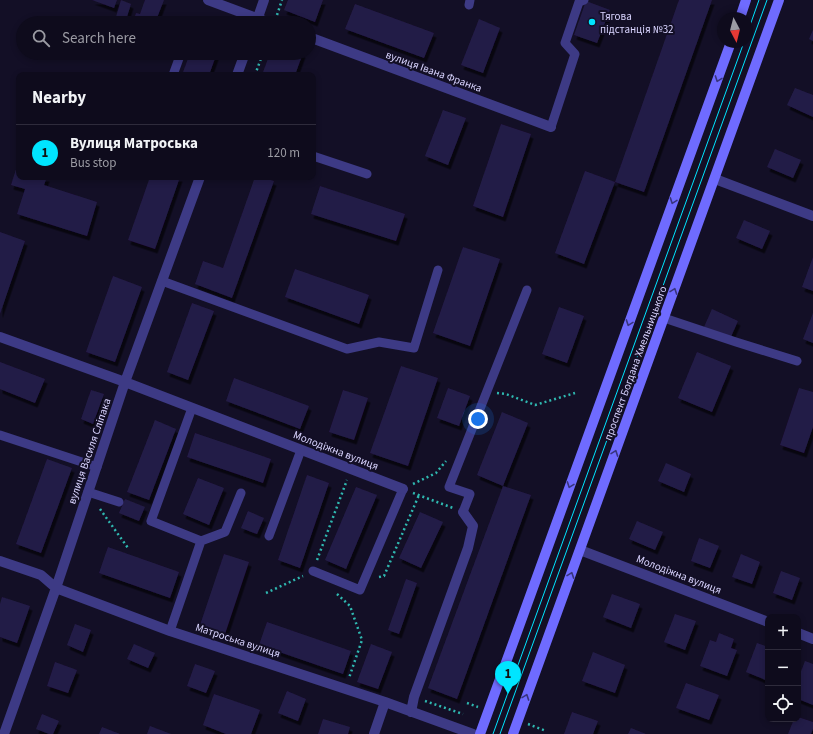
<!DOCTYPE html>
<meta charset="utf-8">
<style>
:root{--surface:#0e0b1c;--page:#171425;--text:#f1f3f6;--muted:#9b9ba3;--line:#2e2b3b;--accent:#00e5ff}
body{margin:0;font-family:"Source Sans 3",sans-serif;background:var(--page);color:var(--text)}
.controls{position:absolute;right:12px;bottom:12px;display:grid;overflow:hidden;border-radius:8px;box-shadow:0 2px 6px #0003}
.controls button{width:36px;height:36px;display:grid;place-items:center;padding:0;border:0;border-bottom:1px solid var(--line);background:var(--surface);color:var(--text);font:20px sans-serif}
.compass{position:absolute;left:717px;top:12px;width:36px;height:36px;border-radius:50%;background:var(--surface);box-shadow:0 2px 6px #0003;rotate:173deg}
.you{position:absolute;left:478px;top:419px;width:14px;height:14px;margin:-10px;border:3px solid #fff;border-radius:50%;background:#1a73e8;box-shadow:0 0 0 6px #1a73e833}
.badge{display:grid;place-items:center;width:26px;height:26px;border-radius:50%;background:var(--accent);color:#111;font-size:13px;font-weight:700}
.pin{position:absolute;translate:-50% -33px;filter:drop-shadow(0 1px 2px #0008)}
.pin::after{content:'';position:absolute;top:21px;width:14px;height:12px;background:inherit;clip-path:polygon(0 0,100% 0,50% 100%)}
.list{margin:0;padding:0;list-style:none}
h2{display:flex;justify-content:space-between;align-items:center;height:52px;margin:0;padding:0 16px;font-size:17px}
h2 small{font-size:13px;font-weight:400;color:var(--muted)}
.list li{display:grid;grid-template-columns:26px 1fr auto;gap:12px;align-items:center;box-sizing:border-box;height:56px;padding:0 16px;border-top:1px solid var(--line)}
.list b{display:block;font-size:15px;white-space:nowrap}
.list p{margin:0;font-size:13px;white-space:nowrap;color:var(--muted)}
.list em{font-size:13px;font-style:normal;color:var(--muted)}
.icon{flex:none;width:22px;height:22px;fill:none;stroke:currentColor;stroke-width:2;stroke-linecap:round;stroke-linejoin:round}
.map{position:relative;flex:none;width:813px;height:734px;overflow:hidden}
.search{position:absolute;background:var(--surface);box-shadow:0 2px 6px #0003;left:16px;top:16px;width:300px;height:44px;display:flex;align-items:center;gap:10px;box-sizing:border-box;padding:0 14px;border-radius:22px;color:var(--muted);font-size:15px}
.panel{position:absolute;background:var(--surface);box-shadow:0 2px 6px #0003;left:16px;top:72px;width:300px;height:108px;border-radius:8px}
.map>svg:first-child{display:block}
.building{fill:#241b47;filter:url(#shadow)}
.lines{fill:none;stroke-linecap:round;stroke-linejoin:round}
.path{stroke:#2fb8b0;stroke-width:2.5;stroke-dasharray:2 3;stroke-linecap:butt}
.lane{stroke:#3d3a85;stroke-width:9}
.street{stroke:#3d3a85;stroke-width:10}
.secondary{stroke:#6f6bff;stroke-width:10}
.tram{stroke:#00e5ff;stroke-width:1}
.oneway{stroke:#38347d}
.poi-dot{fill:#00e5ff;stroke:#130f26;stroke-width:1.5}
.labels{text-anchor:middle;stroke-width:4;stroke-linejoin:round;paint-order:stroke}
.poi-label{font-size:11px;fill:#d9d4ff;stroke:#130f26;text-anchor:start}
.street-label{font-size:11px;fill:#d9d4ff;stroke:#130f26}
</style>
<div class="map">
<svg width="813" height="734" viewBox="0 0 813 734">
<defs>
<filter id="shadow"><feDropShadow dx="2.5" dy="4.5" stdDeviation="0" flood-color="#0009"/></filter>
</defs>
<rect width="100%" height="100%" fill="#130f26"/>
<path class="building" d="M92,0H117L114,8Z
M121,0L131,4L126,20L116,17Z
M145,0H164L155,23L133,22L136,13L140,14Z
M288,0H323L315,22L284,10Z
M679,0H712L644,192L615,182Z
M586,1L610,10L597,43L574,35Z
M355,4L434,33L424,58L345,29Z
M203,17L218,23H201Z
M479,19L500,28L483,73L461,65Z
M813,30V41L809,39Z
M190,53H217L209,75H182Z
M270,53H303L295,75H262Z
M795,88L813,95V117L787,105Z
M443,110L466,118L448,165L425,156Z
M501,124L531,134L503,217L473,206Z
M775,149L801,160L793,178L767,167Z
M19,160V177H47L44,185L97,202L87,236L17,214L25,189L11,185Z
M585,171L615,182L584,264L555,253Z
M150,177H180L155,249L128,240Z
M255,177H261L274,181L232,298L195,284L203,261L223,268Z
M320,186L405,214L396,241L311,214Z
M744,220L770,231L762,249L736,238Z
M0,232L25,241L0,314Z
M463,247L500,259L470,346L433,333Z
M813,257V291L802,287Z
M295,269L369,295L359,324L285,297Z
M113,276L142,287L115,362L86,352Z
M192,303L214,311L188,380L167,372Z
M559,307L584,316L567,363L542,354Z
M712,309L738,321L730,339L704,327Z
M813,313V343L803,339Z
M697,352L731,366L712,412L678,398Z
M0,362L45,379L35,403L0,389Z
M401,366L438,378L408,466L370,453Z
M234,378L309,406L300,429L226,401Z
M448,388L470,396L459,426L437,418Z
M799,388L813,392V427L804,453L780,445Z
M91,390L104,394L93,424L81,419Z
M343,390L368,398L354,440L329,432Z
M502,412L528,423L503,486L477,475Z
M155,420L176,429L149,500L127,492Z
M195,433L271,459L263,483L187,457Z
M47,459L72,468L41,553L16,544Z
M666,463L691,474L684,492L658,481Z
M307,475L329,483L300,568L278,560Z
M198,478L224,488L209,525L183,514Z
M503,486L531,495L457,699L428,688Z
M356,487L377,495L346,569L325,560Z
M125,499L145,507L139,521L119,513Z
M248,511L264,518L257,534L241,528Z
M420,512L443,522L421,568L399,558Z
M637,521L663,532L655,550L629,539Z
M699,538L719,546L710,568L691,561Z
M108,547L179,572L170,598L99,573Z
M224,554L249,562L225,634L200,625Z
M741,554L760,562L752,584L732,577Z
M781,571L800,578L792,600L773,593Z
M406,579L417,583L399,634L388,630Z
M612,594L640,604L631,628L603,617Z
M2,597L30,606L17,643L0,637V604Z
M675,614L696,621L685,650L664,642Z
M267,622L351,651L343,674L259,645Z
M75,624L91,630L83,652L67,645Z
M719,633L734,639L731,648L737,650L727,676L700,666L710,640L716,642Z
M757,643L768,647V681L746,672Z
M134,644L155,653L148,668L127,659Z
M371,644L392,652L378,689L357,682Z
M593,652L625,665L615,693L582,681Z
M805,661L813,664V705L798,699V673L800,674Z
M55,662L77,670L68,693L47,686Z
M195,664L215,671L206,693L187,686Z
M686,683L719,695L709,720L676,708Z
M287,691L306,699L298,721L278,713Z
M214,694L260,710L251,734H226L203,725Z
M572,712L598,721L593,734H564Z
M42,714L59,721L53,734H49L36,729Z
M798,717L813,722V729L811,734H788L794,719H798Z
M323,719L350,727L348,734H318Z
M150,726L171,734H147Z
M102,727L120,734H99Z
M631,728L646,734H628Z"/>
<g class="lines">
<path class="path" d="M277,15L282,0
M255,75L263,53
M497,393L506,394L535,405L575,393
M413,484L436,473L446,461
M413,493L453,508
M100,509L128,548
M317,560L347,480
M379,577L384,576L419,495
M266,593L303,576
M337,594L350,606L362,640L349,678
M425,701L463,714
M467,703L478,707
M528,724L546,731"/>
<path class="lane" d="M469,5L470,0
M173,75L181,53
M551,127L575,54L565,43L579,2L584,0
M313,156L367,174
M162,281L347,349L379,342L414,348L438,270
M664,318L736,342L797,361
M0,435L97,467
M88,492L119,502
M463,512L470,494L449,487L527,290
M269,536L301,450
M201,541L225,532L241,493
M313,571L360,590L403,489
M170,631L201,541L151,521L192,408"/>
<path class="street" d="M208,0L270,23
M256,23L264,0
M309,37L551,127
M237,75L245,53
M715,179L813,216
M0,337L125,382L403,489
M580,550L768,622
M0,561L41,575L56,588L170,631L385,702L473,734
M798,633L813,639
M411,712L414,697L468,548L473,526L463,512
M4,734L56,588L125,382L200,177
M374,734L385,702"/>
<path class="secondary" d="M740,18L746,0
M480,734L731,42
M513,734L779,0"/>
<path class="tram" d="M747,34L759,0
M493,734L744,42
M500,734L767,0"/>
</g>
<defs><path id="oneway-chevron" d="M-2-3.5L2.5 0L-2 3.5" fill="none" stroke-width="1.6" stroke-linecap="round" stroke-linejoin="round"/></defs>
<g class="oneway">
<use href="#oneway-chevron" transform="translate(718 79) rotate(110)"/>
<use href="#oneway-chevron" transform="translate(673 201) rotate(110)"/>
<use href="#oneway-chevron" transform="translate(674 291) rotate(-70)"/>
<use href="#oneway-chevron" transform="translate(629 323) rotate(110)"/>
<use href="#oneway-chevron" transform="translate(615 453) rotate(-70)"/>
<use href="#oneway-chevron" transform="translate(570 485) rotate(110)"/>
<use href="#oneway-chevron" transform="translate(571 575) rotate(-70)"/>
<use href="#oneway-chevron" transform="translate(526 697) rotate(-70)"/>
</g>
<circle class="poi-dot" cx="592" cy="22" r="4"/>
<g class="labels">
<g class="poi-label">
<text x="600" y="20">Тягова<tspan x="600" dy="13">пiдстанцiя №32</tspan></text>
</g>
<g class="street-label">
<text transform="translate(434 71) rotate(20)" y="4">вулиця Івана Франка</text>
<text transform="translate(635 363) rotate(-70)" y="4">проспект Богдана Хмельницького</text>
<text transform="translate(336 450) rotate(21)" y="4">Молодіжна вулиця</text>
<text transform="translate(89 451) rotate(-71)" y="4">вулиця Василя Сліпака</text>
<text transform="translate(679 574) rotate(21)" y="4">Молодіжна вулиця</text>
<text transform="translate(238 640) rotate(18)" y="4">Матроська вулиця</text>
</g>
</g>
</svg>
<div class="controls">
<button>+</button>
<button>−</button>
<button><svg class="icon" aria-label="locate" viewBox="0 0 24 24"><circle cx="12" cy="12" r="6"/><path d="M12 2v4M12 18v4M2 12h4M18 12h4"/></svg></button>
</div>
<svg class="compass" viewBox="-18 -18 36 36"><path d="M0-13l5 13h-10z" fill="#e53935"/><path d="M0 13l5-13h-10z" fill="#9b9ba3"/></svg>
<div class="you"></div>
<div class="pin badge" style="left:508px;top:694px">1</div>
<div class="search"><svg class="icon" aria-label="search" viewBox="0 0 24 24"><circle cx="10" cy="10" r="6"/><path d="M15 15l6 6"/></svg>Search here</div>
<section class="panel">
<h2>Nearby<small></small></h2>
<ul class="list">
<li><span class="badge">1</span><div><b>Вулиця Матроська</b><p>Bus stop</p></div><em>120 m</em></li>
</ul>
</section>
</div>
